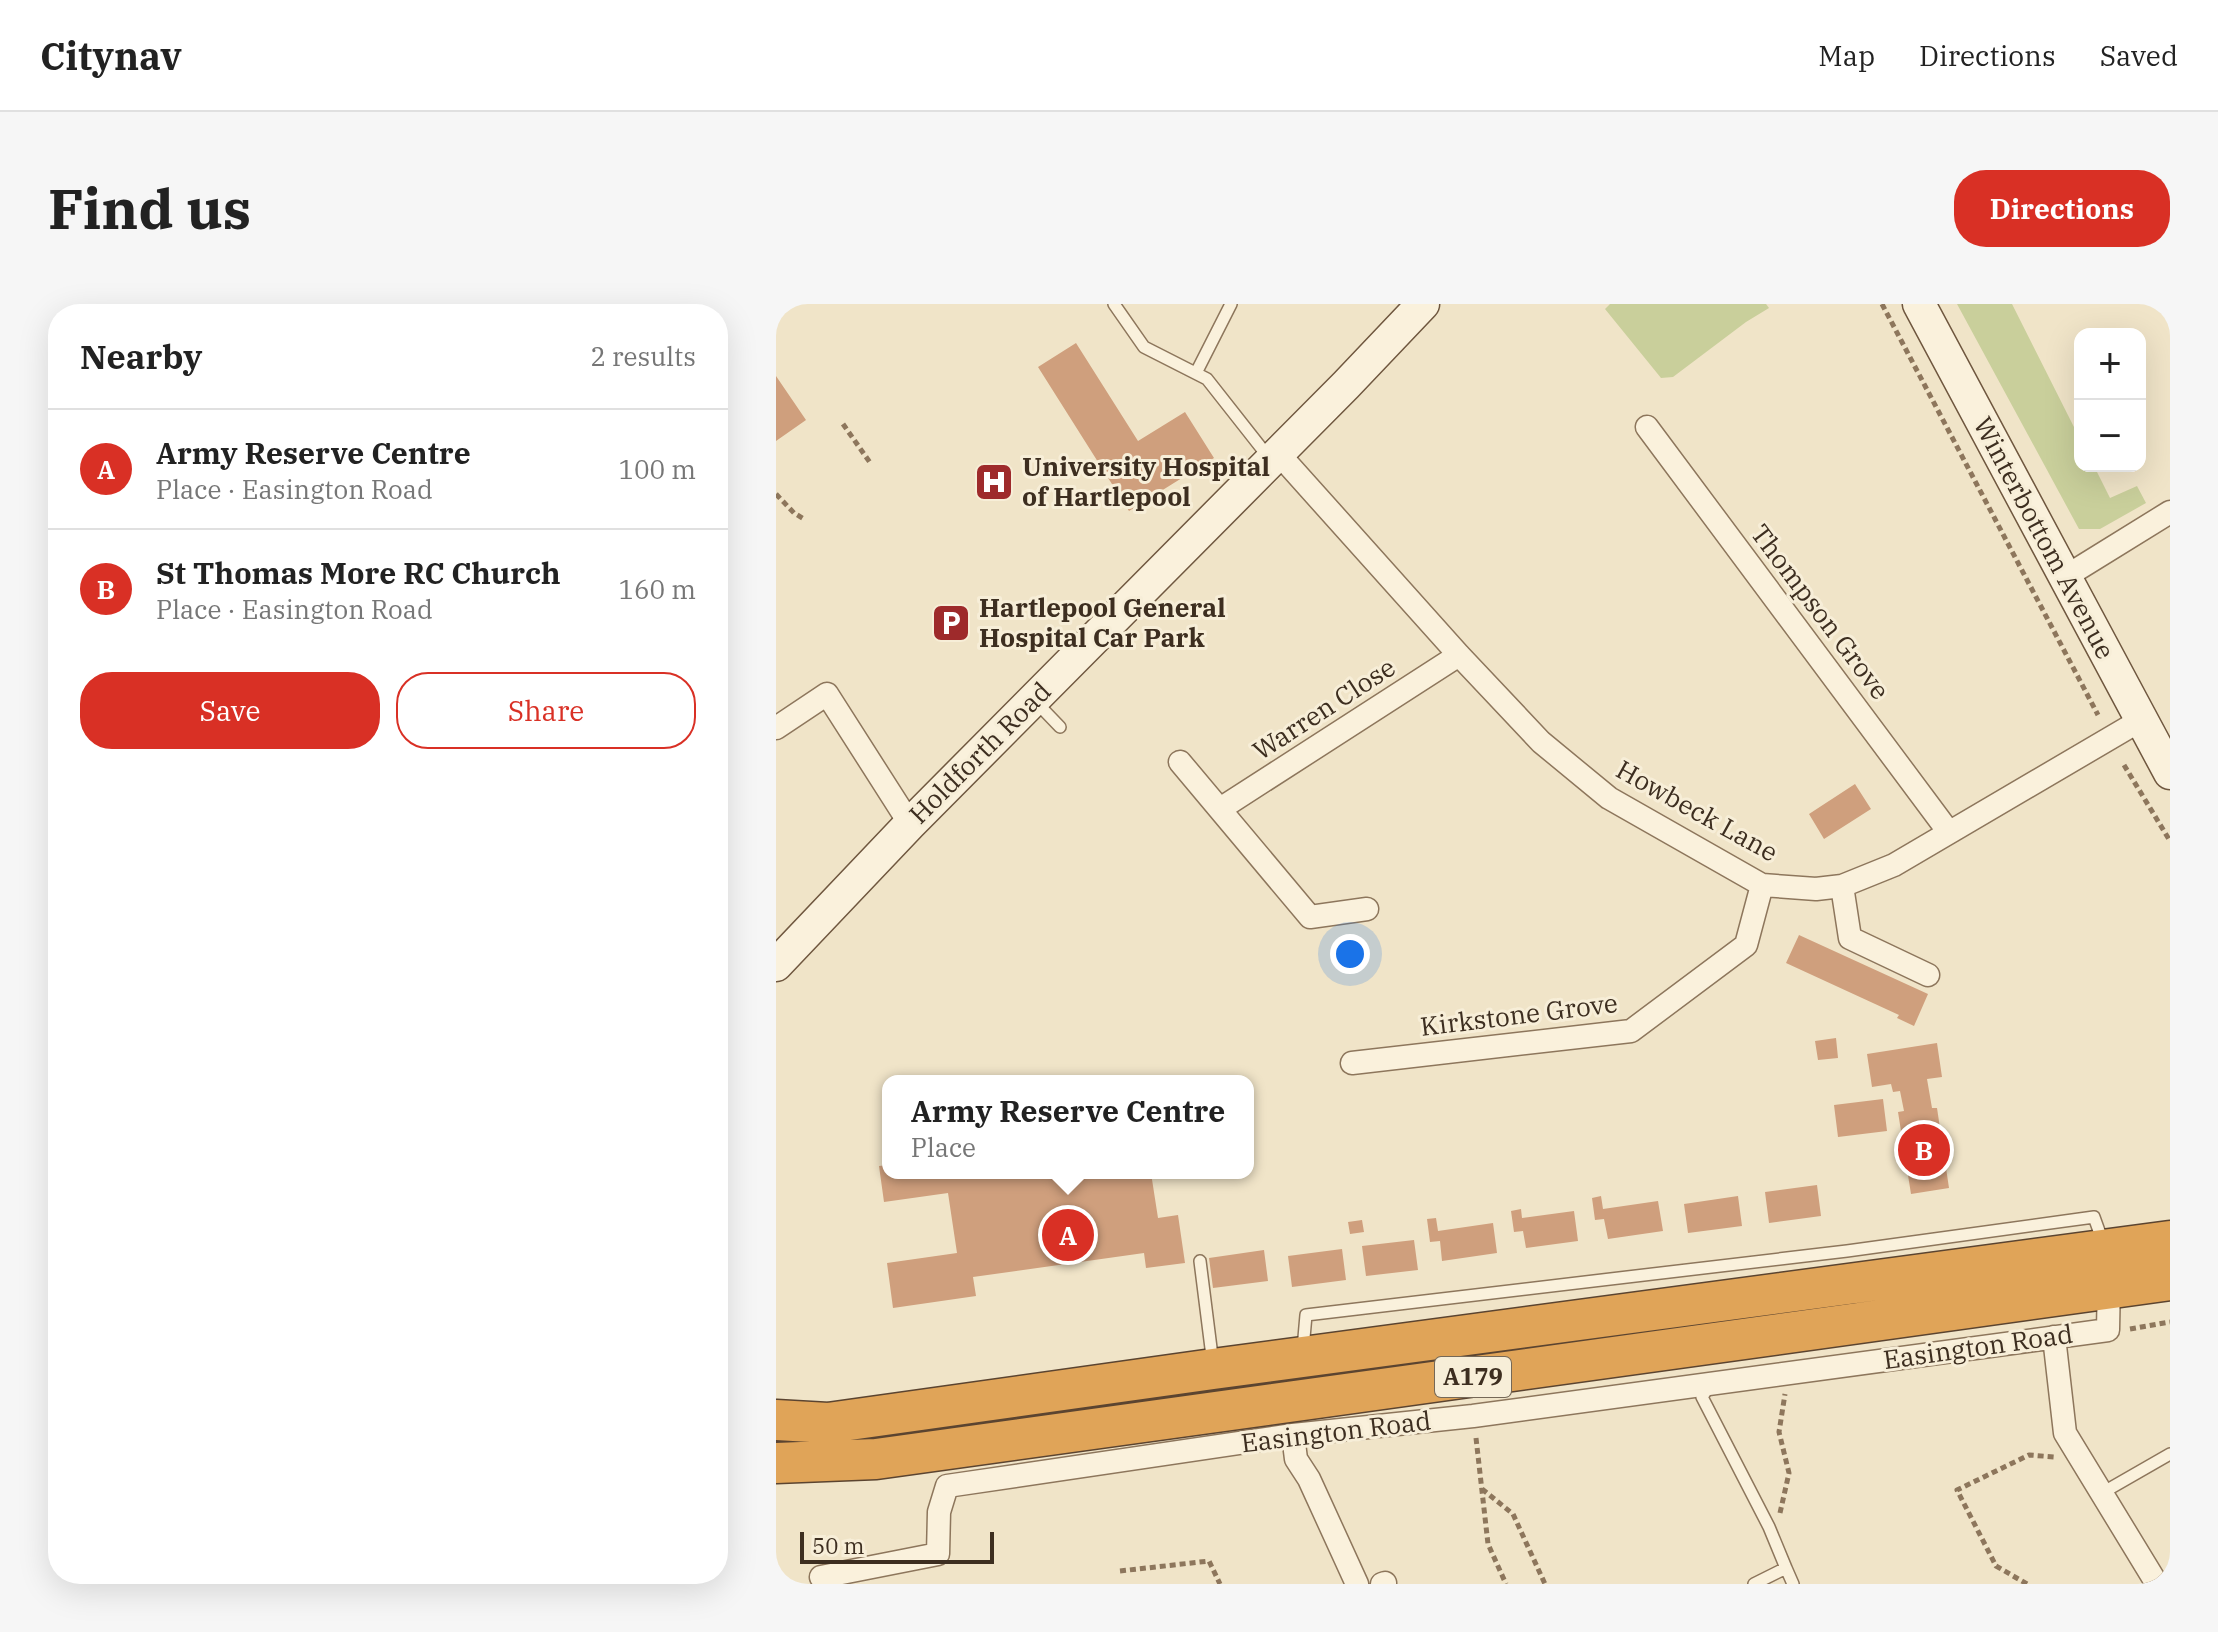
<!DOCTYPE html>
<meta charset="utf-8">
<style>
:root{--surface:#fff;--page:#f6f6f6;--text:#222;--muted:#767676;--line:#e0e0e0;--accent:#d93025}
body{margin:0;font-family:"IBM Plex Serif",serif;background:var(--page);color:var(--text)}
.controls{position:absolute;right:24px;top:24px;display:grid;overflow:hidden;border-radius:16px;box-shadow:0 8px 32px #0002}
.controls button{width:72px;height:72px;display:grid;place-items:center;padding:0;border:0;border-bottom:2px solid var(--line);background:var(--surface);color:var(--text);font:40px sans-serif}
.scale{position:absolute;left:24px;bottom:20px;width:194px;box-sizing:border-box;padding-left:8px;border:4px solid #3d2e20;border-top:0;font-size:22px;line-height:28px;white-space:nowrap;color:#3d2e20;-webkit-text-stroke:6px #f7eed8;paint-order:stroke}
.you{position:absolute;left:574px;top:650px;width:28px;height:28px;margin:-20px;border:6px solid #fff;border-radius:50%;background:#1a73e8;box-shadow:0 0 0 12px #1a73e833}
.badge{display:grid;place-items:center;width:52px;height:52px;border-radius:50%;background:var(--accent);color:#fff;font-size:26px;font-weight:700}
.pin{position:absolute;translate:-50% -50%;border:4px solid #fff;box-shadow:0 2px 8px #0006}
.popup{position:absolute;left:106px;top:771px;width:372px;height:104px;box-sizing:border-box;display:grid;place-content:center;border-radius:16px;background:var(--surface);filter:drop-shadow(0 2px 6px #0005);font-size:26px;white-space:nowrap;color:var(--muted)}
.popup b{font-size:30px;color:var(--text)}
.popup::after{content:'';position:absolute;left:50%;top:100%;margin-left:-16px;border:16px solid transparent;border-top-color:var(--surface)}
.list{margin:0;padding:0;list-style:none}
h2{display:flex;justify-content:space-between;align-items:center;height:104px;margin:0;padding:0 32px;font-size:34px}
h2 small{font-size:26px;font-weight:400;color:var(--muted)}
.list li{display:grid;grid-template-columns:52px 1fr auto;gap:24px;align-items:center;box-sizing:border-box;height:120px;padding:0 32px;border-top:2px solid var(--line)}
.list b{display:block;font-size:30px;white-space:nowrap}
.list p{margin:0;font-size:26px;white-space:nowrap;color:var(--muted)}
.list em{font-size:26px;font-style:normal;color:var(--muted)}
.actions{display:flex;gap:16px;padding:24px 32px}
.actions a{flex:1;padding:18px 0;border:2px solid var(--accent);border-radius:32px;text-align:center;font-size:28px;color:var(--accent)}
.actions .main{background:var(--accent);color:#fff}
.map{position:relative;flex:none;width:1394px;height:1280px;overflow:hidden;border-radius:32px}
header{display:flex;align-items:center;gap:48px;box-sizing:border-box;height:112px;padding:0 40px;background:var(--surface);border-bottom:2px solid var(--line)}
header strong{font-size:38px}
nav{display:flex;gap:44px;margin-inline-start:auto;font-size:28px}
.intro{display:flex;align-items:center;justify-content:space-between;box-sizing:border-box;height:192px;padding:0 48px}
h1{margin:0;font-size:56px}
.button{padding:20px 36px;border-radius:32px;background:var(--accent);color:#fff;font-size:28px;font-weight:700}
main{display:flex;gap:48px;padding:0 48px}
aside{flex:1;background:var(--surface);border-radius:32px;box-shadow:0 8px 32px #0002}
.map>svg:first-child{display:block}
.green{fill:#c9cf9b}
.building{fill:#cf9f7d}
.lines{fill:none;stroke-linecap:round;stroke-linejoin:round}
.lane-casing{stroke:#8d765c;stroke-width:14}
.street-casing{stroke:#8d765c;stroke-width:25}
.secondary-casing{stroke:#6f573f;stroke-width:35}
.highway-casing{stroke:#5b4430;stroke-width:43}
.path{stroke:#8d765c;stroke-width:5;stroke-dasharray:6 4;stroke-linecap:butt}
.lane{stroke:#faf1dc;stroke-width:11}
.street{stroke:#faf1dc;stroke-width:22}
.secondary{stroke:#faf1dc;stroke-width:32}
.highway{stroke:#e0a458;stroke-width:40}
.labels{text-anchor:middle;stroke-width:6;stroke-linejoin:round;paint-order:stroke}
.shield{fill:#f7eed8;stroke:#756857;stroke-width:2}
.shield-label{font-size:24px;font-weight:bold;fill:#3d2e20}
.poi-label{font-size:26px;font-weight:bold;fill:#3d2e20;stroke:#f7eed8;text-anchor:start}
.street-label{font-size:26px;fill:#3d2e20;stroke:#f7eed8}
</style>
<header>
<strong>Citynav</strong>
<nav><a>Map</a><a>Directions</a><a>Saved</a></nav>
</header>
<div class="intro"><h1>Find us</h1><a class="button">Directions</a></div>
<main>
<aside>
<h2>Nearby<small>2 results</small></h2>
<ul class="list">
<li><span class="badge">A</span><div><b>Army Reserve Centre</b><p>Place · Easington Road</p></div><em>100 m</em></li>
<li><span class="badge">B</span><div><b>St Thomas More RC Church</b><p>Place · Easington Road</p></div><em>160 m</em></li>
</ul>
<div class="actions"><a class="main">Save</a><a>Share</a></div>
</aside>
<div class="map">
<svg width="1394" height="1280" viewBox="0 0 1394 1280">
<rect width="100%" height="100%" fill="#f0e4c8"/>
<path class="green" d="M834,0H990L993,4L970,18L897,73L885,74L829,5Z
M1181,0H1236L1304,135V162H1318L1334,194L1361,182L1370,199L1324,225H1303Z"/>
<path class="building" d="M300,39L362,137L409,108L438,154L353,207L262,63Z
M0,72L30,116L0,137Z
M1079,480L1095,505L1048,535L1033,510Z
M1023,631L1152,690L1138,722L1121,714L1123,711L1010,659Z
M1060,734L1062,754L1042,756L1039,737Z
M1161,739L1166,773L1151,775L1156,804H1161L1173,884L1135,890L1122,808L1128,807L1124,787L1117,788L1115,780L1096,783L1091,750Z
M1107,795L1111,827L1062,833L1058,801Z
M112,861V869H184V871L375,869L382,914L402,911L409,959L370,964L368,949L197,973L200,992L117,1004L111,959L181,949L172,889L108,898L103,862Z
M1041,881L1045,912L993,919L989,888Z
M825,892L827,905L882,897L887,927L832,935L828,915L819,916L816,894Z
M962,892L966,922L912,929L908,900Z
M745,905L746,914L798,907L802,937L750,944L747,927L738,928L735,907Z
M660,914L662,927L717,919L721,949L666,957L664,937L654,938L651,915Z
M586,916L588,928L574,930L572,918Z
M638,936L642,966L590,972L586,942Z
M566,945L570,976L516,983L512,952Z
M488,946L492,977L437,984L433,954Z"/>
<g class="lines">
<g class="lane-casing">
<path id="lane" d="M338,0L368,43L431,75L494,155
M420,69L455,0
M259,397L284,423
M424,957L437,1060
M527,1045L530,1011L1071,947L1318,913L1327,938
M933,1082L926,1093L993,1223L1010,1264L978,1280
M1326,1189L1394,1150
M1010,1264L1017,1280"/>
</g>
<g class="street-casing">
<path id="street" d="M871,123L1172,527
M502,149L683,351L765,438L833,494L986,581L1040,585L1066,582L1118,561L1365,416
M1289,273L1394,208
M0,424L51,390L134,520
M404,458L534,613L591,605
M444,505L683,351
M1066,582L1074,634L1152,671
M576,759L855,727L970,641L986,581
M1278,1033L1289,1129L1381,1280
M517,1131L520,1155L533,1175L581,1280
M45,1273L162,1250L163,1208L171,1182L517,1131L697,1112L1332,1026L1333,975
M606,1280L609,1279"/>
</g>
<g class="secondary-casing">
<path id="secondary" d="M1143,0L1394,469
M0,661L134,520L570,81L647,0"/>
</g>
<g class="highway-casing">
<path id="highway" d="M0,1116L52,1119L437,1065L1394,937
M0,1159L100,1155L1394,976"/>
</g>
<path class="path" d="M1106,0L1322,411
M67,120L95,160
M0,190L18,209L28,215
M1348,461L1394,537
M1354,1025L1394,1018
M700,1134L712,1240L730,1280
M706,1185L737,1210L769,1280
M1004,1209L1013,1169L1003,1128L1009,1090
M344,1267L433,1257L444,1280
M1251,1280L1220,1262L1181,1186L1253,1151L1279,1153"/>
<use href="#lane" class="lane"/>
<use href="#street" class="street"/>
<use href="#secondary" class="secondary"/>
<use href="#highway" class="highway"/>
</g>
<defs>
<g id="hospital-square" transform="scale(2)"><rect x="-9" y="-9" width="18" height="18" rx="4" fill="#9e2a2b" stroke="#f7eed8"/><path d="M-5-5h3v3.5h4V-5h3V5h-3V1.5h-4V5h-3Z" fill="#fff"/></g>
<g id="parking-square" transform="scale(2)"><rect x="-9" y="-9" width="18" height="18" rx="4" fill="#9e2a2b" stroke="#f7eed8"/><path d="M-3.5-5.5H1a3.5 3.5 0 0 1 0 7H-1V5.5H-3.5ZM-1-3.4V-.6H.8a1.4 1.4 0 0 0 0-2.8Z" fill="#fff"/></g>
</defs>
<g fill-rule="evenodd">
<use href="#hospital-square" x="218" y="178"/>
<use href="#parking-square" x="175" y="319"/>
</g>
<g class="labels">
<rect class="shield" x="659" y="1053" width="76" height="40" rx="6"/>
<g class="shield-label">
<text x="697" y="1081">A179</text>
</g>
<g class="poi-label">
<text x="246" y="172">University Hospital<tspan x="246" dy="30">of Hartlepool</tspan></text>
<text x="203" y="313">Hartlepool General<tspan x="203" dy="30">Hospital Car Park</tspan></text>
</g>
<g class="street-label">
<text transform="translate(1268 234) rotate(62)" y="9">Winterbottom Avenue</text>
<text transform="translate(1044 308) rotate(53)" y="9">Thompson Grove</text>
<text transform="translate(548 405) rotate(-33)" y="9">Warren Close</text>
<text transform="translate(204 449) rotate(-45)" y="9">Holdforth Road</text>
<text transform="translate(921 507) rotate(29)" y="9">Howbeck Lane</text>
<text transform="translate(743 711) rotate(-7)" y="9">Kirkstone Grove</text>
<text transform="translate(1202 1043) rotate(-8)" y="9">Easington Road</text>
<text transform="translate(560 1128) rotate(-7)" y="9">Easington Road</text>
</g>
</g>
</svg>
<div class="controls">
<button>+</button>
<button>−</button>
</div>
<div class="scale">50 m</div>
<div class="you"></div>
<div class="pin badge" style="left:292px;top:931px">A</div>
<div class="popup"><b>Army Reserve Centre</b>Place</div>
<div class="pin badge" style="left:1148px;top:846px">B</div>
</div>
</main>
